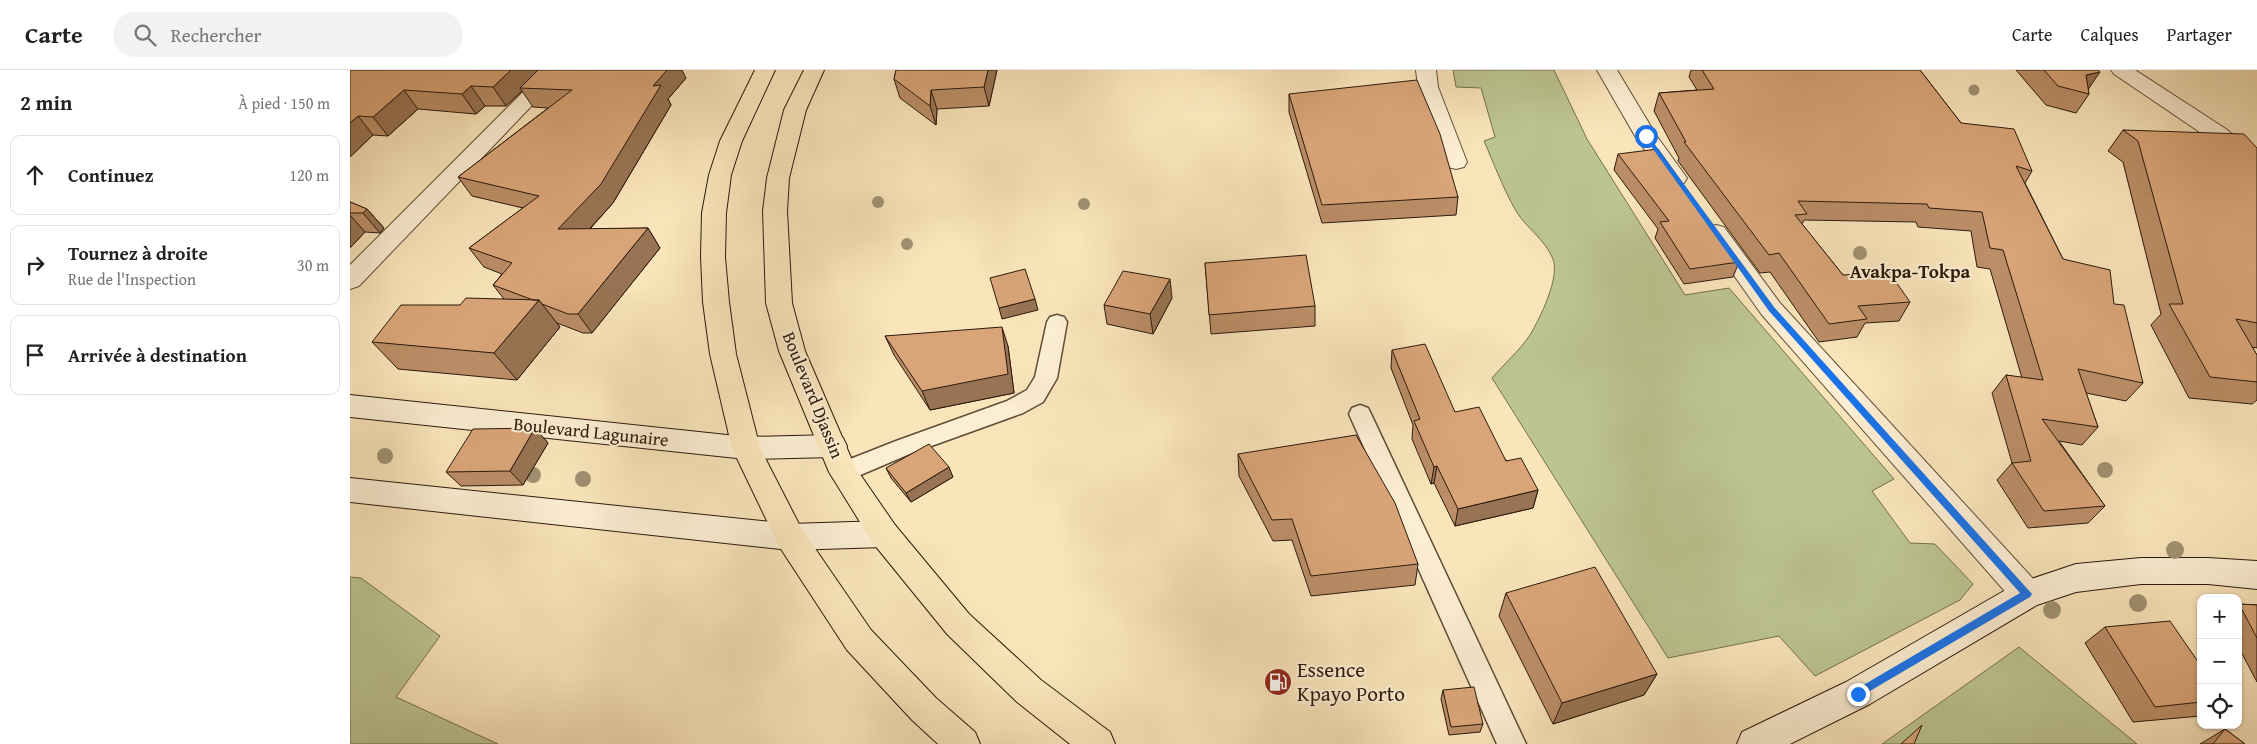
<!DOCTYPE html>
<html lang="fr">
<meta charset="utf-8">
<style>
:root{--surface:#fff;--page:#f2f2f2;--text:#222;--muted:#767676;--line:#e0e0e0}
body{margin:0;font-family:"Gentium Book Plus",serif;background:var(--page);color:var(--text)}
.controls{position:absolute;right:15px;bottom:15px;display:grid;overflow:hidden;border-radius:10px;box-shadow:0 1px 4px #0004}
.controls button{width:45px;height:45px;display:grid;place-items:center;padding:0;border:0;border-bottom:1px solid var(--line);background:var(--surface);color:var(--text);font:25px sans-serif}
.stop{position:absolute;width:15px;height:15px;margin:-11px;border:4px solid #1a73e8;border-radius:50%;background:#fff}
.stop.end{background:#1a73e8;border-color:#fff;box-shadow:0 1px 5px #0008}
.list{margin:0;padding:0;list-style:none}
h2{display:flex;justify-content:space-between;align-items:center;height:65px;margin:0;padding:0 20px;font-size:21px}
h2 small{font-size:16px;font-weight:400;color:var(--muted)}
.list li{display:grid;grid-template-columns:32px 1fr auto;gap:15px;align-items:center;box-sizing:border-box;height:80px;margin:0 10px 10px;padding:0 10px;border:1px solid var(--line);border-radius:10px}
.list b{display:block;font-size:19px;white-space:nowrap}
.list p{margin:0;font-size:16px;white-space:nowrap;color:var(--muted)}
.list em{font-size:16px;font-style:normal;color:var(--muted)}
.icon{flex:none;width:28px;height:28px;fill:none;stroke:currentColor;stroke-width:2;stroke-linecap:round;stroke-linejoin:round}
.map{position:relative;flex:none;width:1907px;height:674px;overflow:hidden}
header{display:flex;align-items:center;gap:30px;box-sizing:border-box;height:70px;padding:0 25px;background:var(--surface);border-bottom:1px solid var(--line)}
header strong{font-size:24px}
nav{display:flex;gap:28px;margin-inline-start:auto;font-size:18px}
.search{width:350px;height:45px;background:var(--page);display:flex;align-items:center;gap:12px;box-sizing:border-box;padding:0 18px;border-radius:28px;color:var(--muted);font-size:19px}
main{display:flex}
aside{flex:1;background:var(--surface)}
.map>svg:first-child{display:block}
.green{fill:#bcc592;stroke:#746f4f}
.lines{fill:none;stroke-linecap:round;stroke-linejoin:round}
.lane-casing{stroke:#5f4c38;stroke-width:3}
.street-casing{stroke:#5f4c38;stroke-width:2}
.secondary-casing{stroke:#2b190c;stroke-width:2}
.highway-casing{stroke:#2b190c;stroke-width:2}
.lane{fill:#fceed3;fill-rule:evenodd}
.street{fill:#fceed3;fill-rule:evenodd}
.secondary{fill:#fceed3;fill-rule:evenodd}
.highway{fill:#fae5bb;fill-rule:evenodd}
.tree{fill:#a09171}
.wall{fill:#bb8e67;stroke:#2b190c}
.shaded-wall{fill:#987454;stroke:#2b190c}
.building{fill:#d9a578;stroke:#2b190c}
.route{fill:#1a73e8}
.labels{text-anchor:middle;stroke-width:4;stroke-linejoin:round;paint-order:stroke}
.street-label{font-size:18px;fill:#2b190c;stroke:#fceed3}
.neighbourhood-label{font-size:19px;font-weight:bold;fill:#2b190c;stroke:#fceed3}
.near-poi-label{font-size:21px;fill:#2b190c;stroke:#fceed3;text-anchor:start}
</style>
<header>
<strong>Carte</strong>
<div class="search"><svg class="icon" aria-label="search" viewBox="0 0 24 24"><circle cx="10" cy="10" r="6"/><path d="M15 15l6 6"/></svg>Rechercher</div>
<nav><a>Carte</a><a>Calques</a><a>Partager</a></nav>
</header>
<main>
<aside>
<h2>2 min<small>À pied · 150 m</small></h2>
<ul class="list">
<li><svg class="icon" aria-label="ahead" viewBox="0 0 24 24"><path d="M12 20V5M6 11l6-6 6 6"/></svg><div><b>Continuez</b></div><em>120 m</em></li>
<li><svg class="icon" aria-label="right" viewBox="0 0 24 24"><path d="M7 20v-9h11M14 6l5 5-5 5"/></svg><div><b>Tournez à droite</b><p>Rue de l'Inspection</p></div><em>30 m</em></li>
<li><svg class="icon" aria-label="arrive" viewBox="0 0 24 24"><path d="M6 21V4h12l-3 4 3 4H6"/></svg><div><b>Arrivée à destination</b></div></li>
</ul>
</aside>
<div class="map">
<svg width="1907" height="674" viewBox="0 0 1907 674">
<rect width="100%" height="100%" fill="#fae5bb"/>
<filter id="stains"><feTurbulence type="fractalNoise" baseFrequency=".004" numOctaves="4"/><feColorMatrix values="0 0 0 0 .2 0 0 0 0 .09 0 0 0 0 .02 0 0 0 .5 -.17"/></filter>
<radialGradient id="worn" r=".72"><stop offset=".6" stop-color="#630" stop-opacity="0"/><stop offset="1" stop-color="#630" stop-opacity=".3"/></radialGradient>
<path class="green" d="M1103,0H1204L1237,69L1335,225L1379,218L1544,409L1522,421L1560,473L1585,474L1623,514L1610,530L1465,606L1429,566L1318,588L1142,308C1154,294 1170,280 1180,265C1190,248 1210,208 1203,189C1195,169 1176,158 1166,141C1153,118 1144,94 1134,71L1145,67L1131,18L1106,17Z
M0,507L11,508L90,566L46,627L148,674H0Z
M1669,577L1787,674H1532Z"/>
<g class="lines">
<g class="lane-casing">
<path id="lane" d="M707,245L714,247L717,252L707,308L693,332L673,343L562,383L501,409L493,412L485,409L481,402L485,395L546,371L657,331L677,320L685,307L697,252L700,247Z
M1010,335L1018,338L1021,344L1176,674H1147L999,344L1002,338Z"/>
</g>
<g class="street-casing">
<path id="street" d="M195,0H216L9,216L0,219V195Z
M1066,0H1086L1088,17L1117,92L1114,97L1106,99L1098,97L1095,92L1068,17Z
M1247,0H1267L1306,65L1337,108L1334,113L1326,115L1318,113L1285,66Z
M1761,0H1785L1876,59L1907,85V103L1899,101L1860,69L1764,4Z
M1366,155L1374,157L1430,233L1688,514L1693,524L1688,534L1677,538L1666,534L1412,245L1354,163L1358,157Z"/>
</g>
<g class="secondary-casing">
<path id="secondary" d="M0,325L396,367L483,365L493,368L497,376L493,384L483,387L396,389L0,347Z
M0,408L440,454L534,451L545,455L549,464L545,473L534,477L440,480L0,432Z
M1791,488H1858L1907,491V519L1858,514H1791L1726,522L1687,535L1520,634L1440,674H1387L1392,662L1496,612L1666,514L1726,494Z"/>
</g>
<g class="highway-casing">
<path id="highway" d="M405,0H425L392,71L381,105L376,143L375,187L379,232L386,284L410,378L451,458L521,560L586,628L625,662L630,674H588L562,650L497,580L429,476L382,378L360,284L353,232L351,187L352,143L359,105L370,71Z
M454,0H474L456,40L439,108L437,141L442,233L455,281L505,397L545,455L619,544L691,610L760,662L765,674H720L667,632L597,564L523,473L479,402L429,281L416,233L413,141L417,108L434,40Z"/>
</g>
<use href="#lane" class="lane"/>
<use href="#street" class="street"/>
<use href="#secondary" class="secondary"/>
<use href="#highway" class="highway"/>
</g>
<g class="tree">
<circle cx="1624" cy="20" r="5.5"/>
<circle cx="528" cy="132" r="6"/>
<circle cx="734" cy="134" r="6"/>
<circle cx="557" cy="174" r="6"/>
<circle cx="1510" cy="183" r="7"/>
<circle cx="35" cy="386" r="8"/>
<circle cx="1755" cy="400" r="8"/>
<circle cx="183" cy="405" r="8"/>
<circle cx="233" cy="409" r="8"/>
<circle cx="1825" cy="480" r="9"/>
<circle cx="1788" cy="533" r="9"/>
<circle cx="1702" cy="540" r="9"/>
</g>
<path class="wall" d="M0,0L336,8L318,29L321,35L263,133L240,159L298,158L310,178L242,263H233L207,253L210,257L167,310L48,299L22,272L110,235L154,229L143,215L152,204L134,197L119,178L173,138L122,126L108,107L198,38L183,37L172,21L156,36H135L126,44L68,39L38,66L23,65L0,87Z
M546,0H647L639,36L587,39L586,55L550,28L544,9Z
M1341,0H1570L1611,53L1682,101L1675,113L1713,189L1764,234L1793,313L1776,331L1736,323L1748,357L1732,375L1709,371L1755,436L1738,453L1678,458L1647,410L1662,393L1642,323L1656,305L1672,308L1640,199L1627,197L1621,161L1568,157L1566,152L1454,150L1452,154L1493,205L1560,232L1549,251L1515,253L1507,267L1469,272L1420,202L1410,203L1328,91L1329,88L1304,41L1309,23L1347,20L1339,7Z
M1666,0H1748L1738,20L1739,24L1726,43L1696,35Z
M939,24L1108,127L1106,145L972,153L939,42Z
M1773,60L1907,78V278L1902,277L1907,285V330L1902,334L1839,328L1801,255L1811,244L1773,92L1758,81Z
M1268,84L1389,192L1383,207L1334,214L1305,168L1308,159L1264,100Z
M0,132L17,139L34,158L30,163L15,162L0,178Z
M855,193L965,236V256L861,264Z
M822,228L803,264L757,254L754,235Z
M535,266L658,276L664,323L580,340L544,285Z
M1042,280L1105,342L1188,420L1183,438L1105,456L1084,413L1081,414L1062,369L1063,355L1041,298Z
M185,358L198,373L173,415L111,416L96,402Z
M888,384L1068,494L1065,515L961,526L942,470L923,471L889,406Z
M536,398L603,407L561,432L541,408Z
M1156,523L1307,604L1294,625L1203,654L1149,546Z
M1888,534L1907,535V612L1888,576Z
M1755,557L1851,596V646L1783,652L1735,573Z
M1093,620L1133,654L1130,662L1099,665L1091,629Z
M1875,659L1895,674H1850Z"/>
<path class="shaded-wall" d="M161,0H192L170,18L172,21L156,36L143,17Z
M316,0H332L336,8L318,29L321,35L263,133L222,178L208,159L303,16Z
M638,0H647L639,36L634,17Z
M1750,2L1737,21L1736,5Z
M121,16L135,36L126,44L112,24Z
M54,20L68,39L38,66L23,47Z
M581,20L587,39L586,55L580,36Z
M8,46L23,65L0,87V53Z
M17,139L34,158L30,163L13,143Z
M0,145L15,162L0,178Z
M298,158L310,178L242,263L228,244Z
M820,209L822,228L803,264L800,244Z
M685,229L688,240L652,249L649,238Z
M189,230L210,257L167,310L144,283Z
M652,257L658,276L664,323L580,340L572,321Z
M185,358L198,373L173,415L160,401Z
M1087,396L1084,413L1081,414L1084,397Z
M599,397L603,407L561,432L556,423Z
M1188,420L1183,438L1105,456L1108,439Z
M1307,604L1294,625L1203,654L1212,633Z"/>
<path class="building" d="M0,0H161L143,17L121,16L112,24L54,20L23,47L8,46L0,53Z
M188,0H317L303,16L311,15L251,114L208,159L298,158L228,244H218L192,234L189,230H183L143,215L162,193L119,178L189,126L108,107L222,20L170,18Z
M546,0H638L634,17L581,20L580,36L544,9Z
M1352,0H1570L1611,53L1664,59L1682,101L1666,96L1713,189L1760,200L1764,234L1774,235L1793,313L1728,299L1748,357L1692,349L1755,436L1694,441L1662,393L1681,391L1656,305L1693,310L1653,180L1640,178L1632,142L1579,138L1577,134L1448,131L1457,144L1445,145L1493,205L1539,202L1560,232L1508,236L1517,249L1479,254L1429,183L1419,185L1334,72H1336L1309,23L1364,19Z
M1694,0H1748L1750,2L1736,5L1739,24L1708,16Z
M1067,10L1090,64L1108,127L972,135L939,24Z
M1773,60L1894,64L1907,78V253L1886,249L1907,285V312L1860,307L1819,234H1833L1788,71Z
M1308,79L1389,192L1340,199L1310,152L1319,151L1268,84Z
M0,132L17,139L13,143H0Z
M956,185L965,236L859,245L855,193Z
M675,199L685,229L649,238L640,208Z
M773,201L820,209L800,244L754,235Z
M116,228L189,230L144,283L22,272L51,235H110Z
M652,257L658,304L572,321L535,266Z
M1075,274L1105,342L1129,337L1156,391L1171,388L1188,420L1108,439L1087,396L1084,397L1064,351L1070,349L1042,280Z
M185,358L160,401L96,402L123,359Z
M1006,365L1045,433L1068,494L961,506L942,449L922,450L888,384Z
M579,374L599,397L556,423L536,398Z
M1245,497L1307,604L1212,633L1156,523Z
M1889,534L1907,535V568Z
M1820,551L1851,596V632L1805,637L1755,557Z
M1124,617L1133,654L1101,657L1093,620Z
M1572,655L1564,674H1551Z
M1875,659L1895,674H1863Z"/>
<path class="route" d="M1293,65H1298L1424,237L1682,524L1680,527L1508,628L1504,624L1505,620L1670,523L1419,241Z"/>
<defs>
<g id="fuel-disc" transform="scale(1.4375)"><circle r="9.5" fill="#8f2418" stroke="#fceed3"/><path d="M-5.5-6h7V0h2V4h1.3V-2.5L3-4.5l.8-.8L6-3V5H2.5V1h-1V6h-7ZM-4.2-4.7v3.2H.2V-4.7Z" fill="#fff"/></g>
</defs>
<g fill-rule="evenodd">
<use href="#fuel-disc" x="928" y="612"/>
</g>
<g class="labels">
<g class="street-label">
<text transform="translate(463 325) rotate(68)" y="6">Boulevard Djassin</text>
<text transform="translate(241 362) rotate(6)" y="6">Boulevard Lagunaire</text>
</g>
<g class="neighbourhood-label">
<text x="1560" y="208">Avakpa-Tokpa</text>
</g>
<g class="near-poi-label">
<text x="947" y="607">Essence<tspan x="947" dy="24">Kpayo Porto</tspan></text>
</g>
</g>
<rect width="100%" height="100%" filter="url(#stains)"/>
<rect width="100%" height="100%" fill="url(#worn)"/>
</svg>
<div class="controls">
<button>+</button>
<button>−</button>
<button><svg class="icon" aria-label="locate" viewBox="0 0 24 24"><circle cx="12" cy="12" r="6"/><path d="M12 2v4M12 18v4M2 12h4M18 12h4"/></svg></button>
</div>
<div class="stop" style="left:1296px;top:66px"></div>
<div class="stop end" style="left:1508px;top:624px"></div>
</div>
</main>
